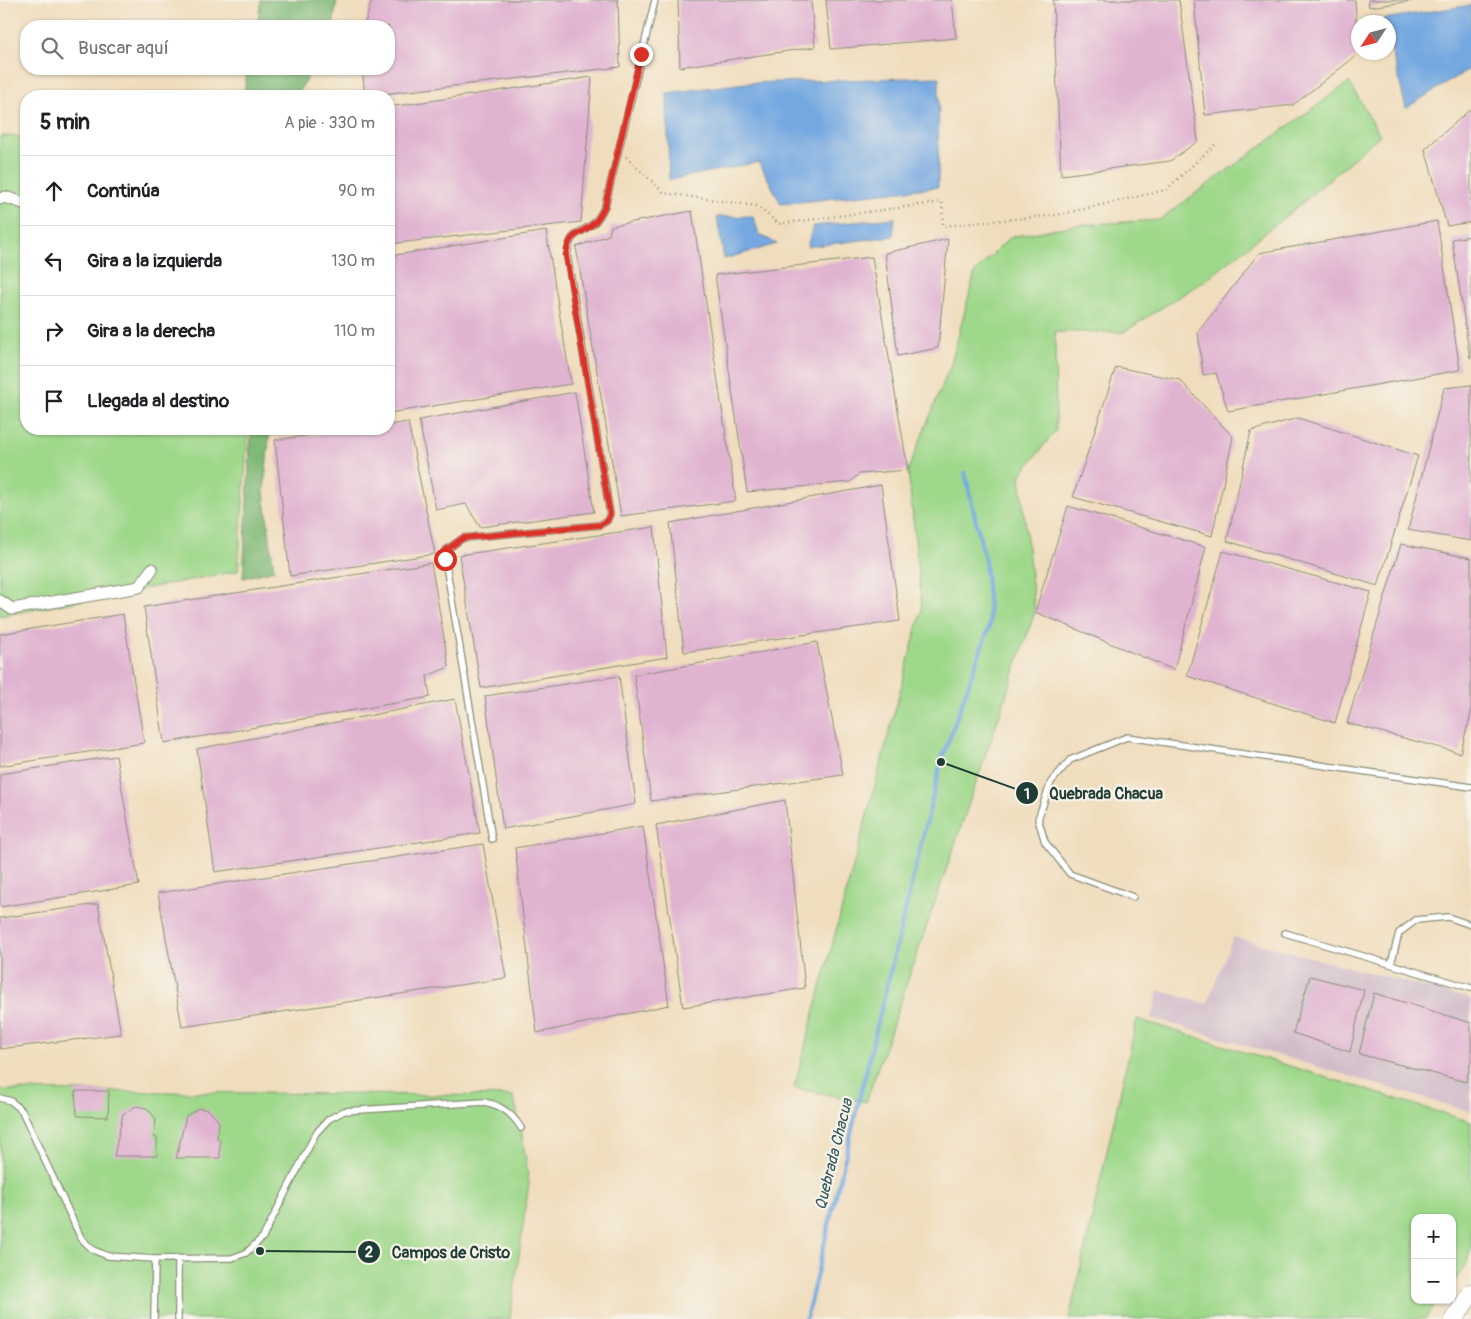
<!DOCTYPE html>
<html lang="es">
<meta charset="utf-8">
<style>
:root{--surface:#fff;--page:#f6f6f6;--text:#202124;--muted:#757577;--line:#e0e0e0}
body{margin:0;font-family:Pangolin,sans-serif;background:var(--page);color:var(--text)}
.controls{position:absolute;right:15px;bottom:15px;display:grid;overflow:hidden;border-radius:10px;box-shadow:0 1px 4px #0004}
.controls button{width:45px;height:45px;display:grid;place-items:center;padding:0;border:0;border-bottom:1px solid var(--line);background:var(--surface);color:var(--text);font:25px sans-serif}
.compass{position:absolute;left:1351px;top:15px;width:45px;height:45px;border-radius:50%;background:var(--surface);box-shadow:0 1px 4px #0004;rotate:234deg}
.stop{position:absolute;width:15px;height:15px;margin:-11px;border:4px solid #d93025;border-radius:50%;background:#fff}
.stop.end{background:#d93025;border-color:#fff;box-shadow:0 1px 5px #0008}
.list{margin:0;padding:0;list-style:none}
h2{display:flex;justify-content:space-between;align-items:center;height:65px;margin:0;padding:0 20px;font-size:21px}
h2 small{font-size:16px;font-weight:400;color:var(--muted)}
.list li{display:grid;grid-template-columns:32px 1fr auto;gap:15px;align-items:center;box-sizing:border-box;height:70px;padding:0 20px;border-top:1px solid var(--line)}
.list b{display:block;font-size:19px;white-space:nowrap}
.list em{font-size:16px;font-style:normal;color:var(--muted)}
.icon{flex:none;width:28px;height:28px;fill:none;stroke:currentColor;stroke-width:2;stroke-linecap:round;stroke-linejoin:round}
.map{position:relative;flex:none;width:1471px;height:1319px;overflow:hidden}
.search{position:absolute;background:var(--surface);box-shadow:0 1px 4px #0004;left:20px;top:20px;width:375px;height:55px;display:flex;align-items:center;gap:12px;box-sizing:border-box;padding:0 18px;border-radius:20px;color:var(--muted);font-size:19px}
.panel{position:absolute;background:var(--surface);box-shadow:0 1px 4px #0004;left:20px;top:90px;width:375px;height:345px;border-radius:20px}
.map>svg:first-child{display:block}
.industrial{fill:#d1bdca}
.green{fill:#9ed88a;stroke:#5e8a5f}
.forest{fill:#7eb876;stroke:#4e7a55}
.water{fill:#75a8e1;stroke:#4a728a}
.lines{fill:none;stroke-linecap:round;stroke-linejoin:round}
.stream{stroke:#75a8e1;stroke-width:4}
.building{fill:#e0b3d1}
.lane-casing{stroke:#888d78;stroke-width:8}
.street-casing{stroke:#888d78;stroke-width:13}
.primary-casing{stroke:#888d78;stroke-width:19}
.path{stroke:#888d78;stroke-width:2.5;stroke-dasharray:1 4;stroke-linecap:butt}
.lane{stroke:#fff;stroke-width:5.5}
.street{stroke:#fff;stroke-width:11}
.primary{stroke:#fff;stroke-width:18}
.route{stroke:#d93025;stroke-width:6}
.labels{text-anchor:middle;stroke-width:4.5;stroke-linejoin:round;paint-order:stroke}
.water-label{font-size:16px;font-style:italic;fill:#34585f;stroke:#f7f3e8}
.leader{fill:none;stroke:#1f3d34;stroke-width:2}
.callout-dot{fill:#1f3d34;stroke:#f7f3e8;stroke-width:2}
.mark-label{font-size:15px;text-anchor:middle;font-weight:bold;fill:#fff}
.callout-label{font-size:16px;text-anchor:middle;font-weight:bold;fill:#1f3d34;stroke:#f7f3e8;stroke-width:4.5;stroke-linejoin:round;paint-order:stroke}
</style>
<div class="map">
<svg width="1471" height="1319" viewBox="0 0 1471 1319">
<rect width="100%" height="100%" fill="#f7f3e8"/>
<filter id="ink" filterUnits="userSpaceOnUse"><feTurbulence type="fractalNoise" baseFrequency=".02" numOctaves="2"/><feDisplacementMap in="SourceGraphic" scale="10" xChannelSelector="R" yChannelSelector="G"/><feConvolveMatrix kernelMatrix="1 2 1 2 8 2 1 2 1" color-interpolation-filters="sRGB"/></filter>
<filter id="wash" filterUnits="userSpaceOnUse"><feTurbulence type="fractalNoise" baseFrequency=".0096" numOctaves="4" result="noise"/><feDisplacementMap in="SourceGraphic" scale="20" xChannelSelector="R" yChannelSelector="G"/><feGaussianBlur stdDeviation="1.12" result="paint"/><feColorMatrix in="noise" values="0 0 0 0 0 0 0 0 0 0 0 0 0 0 0 0 0 1.4 0 .05"/><feComposite in="paint" operator="in"/></filter>
<g filter="url(#wash)">
<rect width="100%" height="100%" fill="#f0ddbd"/>
<path class="industrial" d="M1233,937L1471,999V1112L1152,1018L1158,990L1207,1004Z"/>
<path class="green" d="M1349,82L1380,135L1303,202L1210,277L1124,332H1055L1056,430L1020,476L1035,612L866,1102L794,1088L922,609L908,470L951,364L975,272L1010,237L1076,225L1159,220Z
M0,136L26,137V429H248L238,571L0,616Z
M1137,1019L1471,1122V1250L1465,1267L1452,1284V1218H1415V1300H1439L1425,1319H1069Z
M0,1090L513,1096L521,1128L529,1183L510,1319H0Z"/>
<path class="forest" d="M261,0H337L333,26H257Z
M247,69H313L296,96H244Z
M251,429H270L264,491L274,570L243,578Z"/>
<path class="water" d="M1471,5V68L1406,108L1389,40L1388,22H1384L1383,19Z
M939,77L938,187L781,204L759,162L669,180L667,93L746,83Z
M753,216L759,234L777,244L724,259L717,217Z
M895,218L893,236L807,247L813,226Z"/>
<g class="lines">
<path class="stream" d="M806,1319L941,762L990,624L985,561L965,473"/>
</g>
<g id="blocks">
<path class="building" d="M372,0H618L620,67L365,96L362,69H389V26H364Z
M678,0H811L815,47L680,67Z
M826,0H952L956,38L831,49Z
M1053,0H1179L1198,141L1170,161L1061,175Z
M1194,0H1355L1358,52H1361L1293,105L1205,115Z
M1368,0H1412V1L1369,7Z
M592,77L581,222L389,244V107Z
M1471,109V222L1447,226L1425,149Z
M692,211L736,501L621,516L576,247L609,235L611,226Z
M1437,221L1460,370L1228,411L1216,373L1203,375L1198,332L1259,253Z
M546,231L571,384L389,413V256Z
M1471,236V358H1470L1452,239Z
M948,239L938,348L898,356L885,253Z
M872,257L908,470L859,474L850,482L747,492L715,275Z
M1116,367L1180,380L1233,437L1212,536L1073,497Z
M1471,385V541L1408,530L1444,388Z
M575,392L594,512L480,527L466,504L436,510L419,420Z
M1298,418L1418,456L1378,586L1227,541L1251,431Z
M408,422L435,554L290,576L275,440L358,429H389V425Z
M881,485L900,621L684,652L670,523Z
M1068,506L1206,547L1174,670L1035,612Z
M654,527L667,657L481,688L459,555Z
M1401,544L1471,558V714L1460,753L1347,723Z
M1223,551L1371,592L1335,723L1187,676Z
M431,563L449,667L427,676L430,697L164,743L144,607Z
M123,614L144,743L0,766V634Z
M817,642L843,775L651,801L634,675Z
M619,676L636,804L503,829L485,696Z
M455,699L480,833L215,872L197,749Z
M116,756L139,885L0,907V774Z
M785,800L805,988L683,1007L656,825Z
M643,826L669,1005L537,1033L515,848Z
M483,844L506,978L182,1027L158,893Z
M98,904L121,1034L0,1049V918Z
M1310,976L1364,990L1350,1052L1293,1033Z
M1374,993L1471,1023V1061L1466,1082L1359,1054Z
M75,1091H109L108,1117L77,1116Z
M136,1106L147,1108L156,1119L154,1137L157,1138V1156H114L123,1114Z
M199,1108L209,1110L219,1122L217,1139L220,1140V1158H176L186,1116Z"/>
</g>
</g>
<g filter="url(#ink)">
<use href="#blocks" fill-opacity="0" stroke="#888d78" stroke-width="1"/>
<g class="lines">
<g class="lane-casing">
<path id="lane" d="M492,839L445,559L446,550L463,538L600,525L607,521L610,514L567,255C570,234 575,236 591,225C598,221 601,213 605,206L655,0
M1133,897L1070,874L1045,842L1038,819L1051,782L1070,760L1127,737L1471,787
M1285,933L1471,988
M1391,964L1399,933L1416,920L1448,917L1471,925
M0,1098L11,1101L22,1111L81,1238L93,1250L108,1256L155,1259L232,1258L246,1253L263,1237L316,1133L329,1119L344,1111L484,1102C501,1105 512,1113 521,1128
M154,1319L155,1259
M178,1319V1258"/>
</g>
<g class="street-casing">
<path id="street" d="M0,199L5,197L26,204
M0,601L12,609L139,587L152,569"/>
</g>
<g class="primary-casing">
<path id="primary" d="M1454,1319L1471,1293"/>
</g>
<path class="path" d="M626,157L664,193L757,206L779,224L942,202L943,226L1057,215L1166,190L1217,143"/>
<use href="#lane" class="lane"/>
<use href="#street" class="street"/>
<use href="#primary" class="primary"/>
</g>
</g>
<g class="lines" filter="url(#ink)">
<path class="route" d="M445,559L446,550L463,538L600,525L607,521L610,514L566,255C570,230 579,237 594,223C599,218 602,212 605,206L641,54"/>
</g>
<g class="labels">
<g class="water-label">
<text transform="translate(833 1154) rotate(-76)" y="6">Quebrada Chacua</text>
</g>
</g>
<path class="leader" d="M941 762L1027 793M260 1251L369 1252"/>
<g class="callout-dot">
<circle cx="941" cy="762" r="5"/>
<circle cx="260" cy="1251" r="5"/>
<circle cx="1027" cy="793" r="12"/>
<circle cx="369" cy="1252" r="12"/>
</g>
<g class="mark-label">
<text x="1027" y="799">1</text>
<text x="369" y="1257">2</text>
</g>
<g class="callout-label">
<text x="1106" y="799">Quebrada Chacua</text>
<text x="451" y="1258">Campos de Cristo</text>
</g>
</svg>
<div class="controls">
<button>+</button>
<button>−</button>
</div>
<svg class="compass" viewBox="-18 -18 36 36"><path d="M0-13l5 13h-10z" fill="#e53935"/><path d="M0 13l5-13h-10z" fill="#757577"/></svg>
<div class="stop" style="left:445px;top:559px"></div>
<div class="stop end" style="left:641px;top:54px"></div>
<div class="search"><svg class="icon" aria-label="search" viewBox="0 0 24 24"><circle cx="10" cy="10" r="6"/><path d="M15 15l6 6"/></svg>Buscar aquí</div>
<section class="panel">
<h2>5 min<small>A pie · 330 m</small></h2>
<ul class="list">
<li><svg class="icon" aria-label="ahead" viewBox="0 0 24 24"><path d="M12 20V5M6 11l6-6 6 6"/></svg><div><b>Continúa</b></div><em>90 m</em></li>
<li><svg class="icon" aria-label="left" viewBox="0 0 24 24"><path d="M17 20v-9H6M10 6l-5 5 5 5"/></svg><div><b>Gira a la izquierda</b></div><em>130 m</em></li>
<li><svg class="icon" aria-label="right" viewBox="0 0 24 24"><path d="M7 20v-9h11M14 6l5 5-5 5"/></svg><div><b>Gira a la derecha</b></div><em>110 m</em></li>
<li><svg class="icon" aria-label="arrive" viewBox="0 0 24 24"><path d="M6 21V4h12l-3 4 3 4H6"/></svg><div><b>Llegada al destino</b></div></li>
</ul>
</section>
</div>
